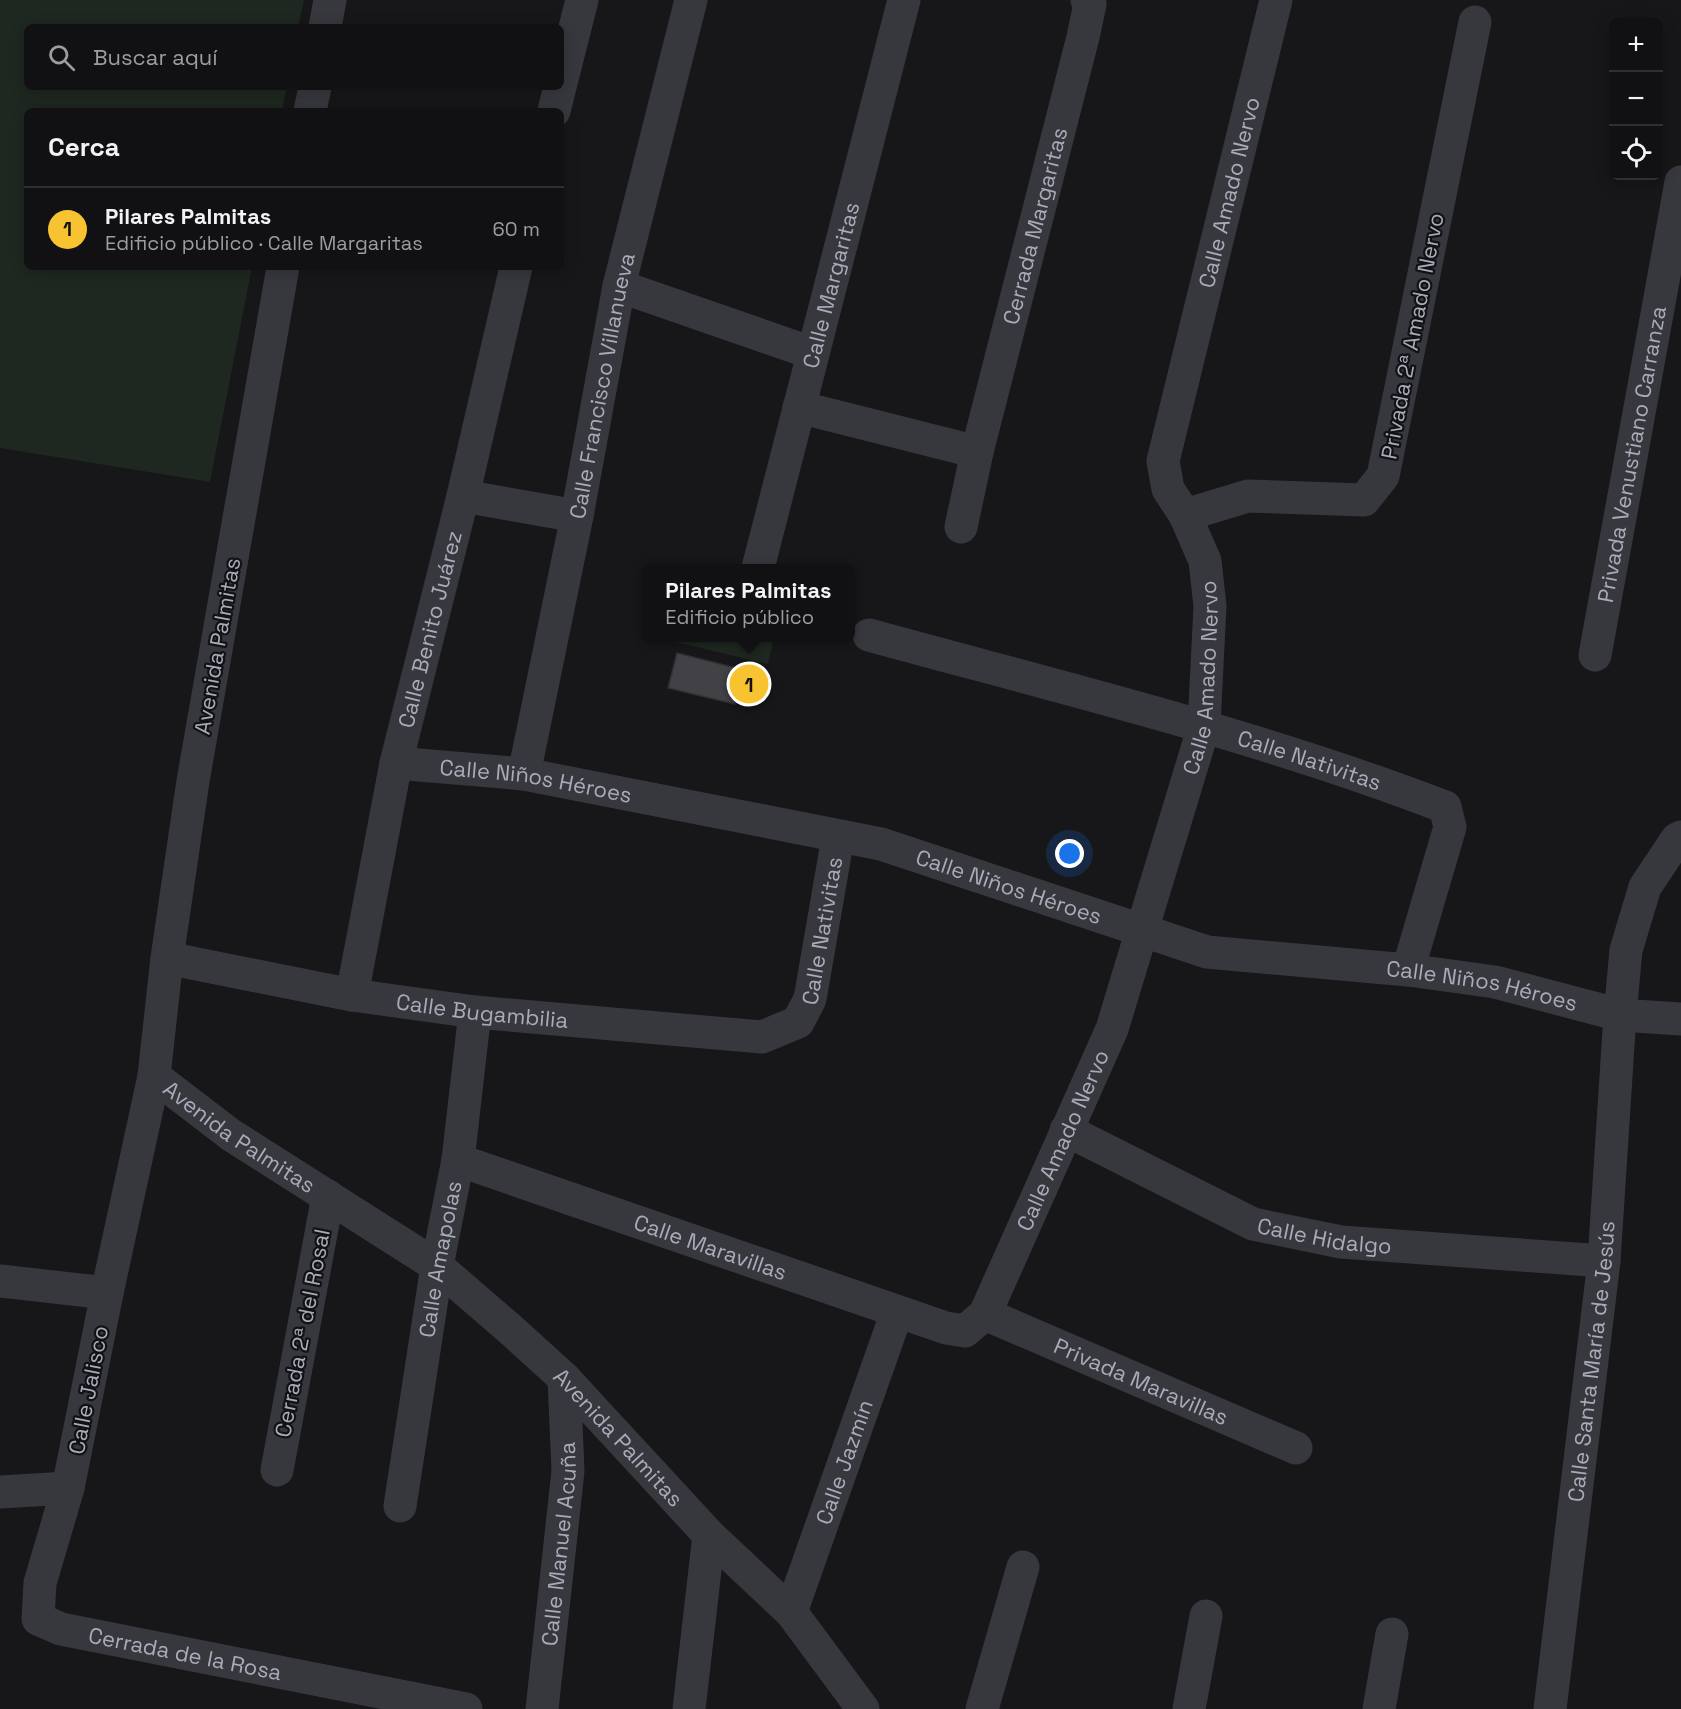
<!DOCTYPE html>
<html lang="es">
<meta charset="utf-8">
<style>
:root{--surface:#111013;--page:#1e1e21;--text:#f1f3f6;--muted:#9c9da0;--line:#303033;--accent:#f7c330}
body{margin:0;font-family:"Space Grotesk",sans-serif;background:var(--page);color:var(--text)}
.controls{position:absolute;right:18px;top:18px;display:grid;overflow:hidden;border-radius:9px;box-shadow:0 3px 15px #0003}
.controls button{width:54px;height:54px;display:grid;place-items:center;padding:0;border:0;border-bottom:2px solid var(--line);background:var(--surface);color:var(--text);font:30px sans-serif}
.you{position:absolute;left:1070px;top:854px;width:21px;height:21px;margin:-15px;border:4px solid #fff;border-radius:50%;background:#1a73e8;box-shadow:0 0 0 9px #1a73e833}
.badge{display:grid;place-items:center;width:39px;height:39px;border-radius:50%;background:var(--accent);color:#111;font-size:20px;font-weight:700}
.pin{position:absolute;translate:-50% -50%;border:3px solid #fff;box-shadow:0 2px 6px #0006}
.popup{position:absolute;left:642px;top:564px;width:213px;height:78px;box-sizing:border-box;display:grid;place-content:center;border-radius:9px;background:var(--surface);filter:drop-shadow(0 2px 4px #0005);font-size:20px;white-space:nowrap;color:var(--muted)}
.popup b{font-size:22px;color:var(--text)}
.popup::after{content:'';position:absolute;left:50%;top:100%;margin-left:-12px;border:12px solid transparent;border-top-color:var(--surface)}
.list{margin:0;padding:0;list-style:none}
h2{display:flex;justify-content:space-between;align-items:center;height:78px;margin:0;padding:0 24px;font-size:26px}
h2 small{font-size:20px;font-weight:400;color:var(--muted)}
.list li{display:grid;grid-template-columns:39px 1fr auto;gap:18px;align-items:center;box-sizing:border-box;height:84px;padding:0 24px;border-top:2px solid var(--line)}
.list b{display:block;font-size:22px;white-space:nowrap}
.list p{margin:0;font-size:20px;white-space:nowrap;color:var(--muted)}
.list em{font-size:20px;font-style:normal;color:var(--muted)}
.icon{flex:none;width:33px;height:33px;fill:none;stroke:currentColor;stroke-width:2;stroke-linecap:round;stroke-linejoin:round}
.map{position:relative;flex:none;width:1681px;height:1709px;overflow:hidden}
.search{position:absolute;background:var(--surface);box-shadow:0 3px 15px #0003;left:24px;top:24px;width:540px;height:66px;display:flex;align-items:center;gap:15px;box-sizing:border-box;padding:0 21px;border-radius:9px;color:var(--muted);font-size:22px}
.panel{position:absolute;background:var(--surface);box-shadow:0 3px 15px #0003;left:24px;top:108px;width:540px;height:162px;border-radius:9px}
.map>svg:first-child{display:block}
.green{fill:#1e2720}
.building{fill:#414146;stroke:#313035;stroke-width:1.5}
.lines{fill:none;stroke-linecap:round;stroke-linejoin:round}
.minor{stroke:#37383e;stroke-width:33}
.labels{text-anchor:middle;stroke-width:4.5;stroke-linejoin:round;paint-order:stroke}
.street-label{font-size:22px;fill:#a8acb9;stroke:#121114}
</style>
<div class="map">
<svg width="1681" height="1709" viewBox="0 0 1681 1709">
<rect width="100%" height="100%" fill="#171619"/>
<path class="green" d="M0,0H304L298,27H27V87H287L282,111H27V267H252L210,482L0,448Z
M658,638H774L768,664Z"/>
<path class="building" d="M677,653L744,670L735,704L668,688Z"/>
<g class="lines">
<g class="minor">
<path d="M325,27L330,0"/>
<path d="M561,83L582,0"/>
<path d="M310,111L315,87"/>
<path d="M554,111L560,87"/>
<path id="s1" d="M283,267L193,781L167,958L154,1076L107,1293L68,1488L40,1583L38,1619L61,1629L466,1709"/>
<path d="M619,286L812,353"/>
<path d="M799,407L977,452"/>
<path d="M463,496L577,516"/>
<path d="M1185,515L1248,496L1364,500L1383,476L1475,22"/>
<path id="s2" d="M961,527L977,452L1083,37L1090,4L1087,0"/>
<path id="s3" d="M758,568L904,0"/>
<path id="s4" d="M869,635C1062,688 1258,735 1445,807L1450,827L1408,970"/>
<path id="s5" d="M1595,655L1681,182"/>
<path id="s6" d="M396,763L524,774L881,844L1207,952L1408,970L1495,982L1620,1015L1681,1019"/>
<path id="s7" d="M524,774L577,516L619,286L691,0"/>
<path id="s8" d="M167,958L352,995L475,1012L762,1037L798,1022L810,999L838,837"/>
<path id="s9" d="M352,995L396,763L463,496L516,267"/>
<path id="s10" d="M154,1076L231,1135L437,1266L510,1329L564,1378L709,1535L791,1612L863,1709"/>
<path id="s11" d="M1066,1130L1253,1224L1341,1242L1604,1261"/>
<path id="s12" d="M458,1160L946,1328L965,1331L985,1314L1112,1029L1204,726L1210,606L1205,561L1185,515L1168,489L1163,461L1276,0"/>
<path d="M0,1281L107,1293"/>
<path id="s13" d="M985,1314L1296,1448"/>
<path d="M277,1470L328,1196"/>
<path d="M0,1492L68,1488"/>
<path id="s14" d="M400,1506L437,1266L458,1160L475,1012"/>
<path id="s15" d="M791,1612L897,1312"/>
<path id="s16" d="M542,1709L568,1471L564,1378"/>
<path d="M689,1709L709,1535"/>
<path d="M982,1709L1023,1567"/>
<path d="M1189,1709L1206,1616"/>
<path d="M1379,1709L1392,1634"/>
<path id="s17" d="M1550,1709L1604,1261L1620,1015L1626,950L1645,887L1677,839L1681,837"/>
</g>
</g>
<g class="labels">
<g class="street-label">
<text dy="8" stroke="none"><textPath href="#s12" startOffset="1742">Calle Amado Nervo</textPath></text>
<text dy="8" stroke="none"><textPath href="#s2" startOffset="310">Cerrada Margaritas</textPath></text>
<text dy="8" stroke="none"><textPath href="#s3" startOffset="292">Calle Margaritas</textPath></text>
<text transform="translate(1412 336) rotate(-79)" y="8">Privada 2ª Amado Nervo</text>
<text dy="8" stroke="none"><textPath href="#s7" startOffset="396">Calle Francisco Villanueva</textPath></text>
<text dy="8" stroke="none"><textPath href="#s5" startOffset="204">Privada Venustiano Carranza</textPath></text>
<text dy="8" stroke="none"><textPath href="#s9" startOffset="374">Calle Benito Juárez</textPath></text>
<text transform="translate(217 646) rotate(-80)" y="8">Avenida Palmitas</text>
<text dy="8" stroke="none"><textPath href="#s12" startOffset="1238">Calle Amado Nervo</textPath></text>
<text dy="8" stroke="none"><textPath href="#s4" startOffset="458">Calle Nativitas</textPath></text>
<text dy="8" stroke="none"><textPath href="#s6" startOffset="141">Calle Niños Héroes</textPath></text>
<text dy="8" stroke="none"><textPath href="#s6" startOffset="627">Calle Niños Héroes</textPath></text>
<text dy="8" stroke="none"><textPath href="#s8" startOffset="735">Calle Nativitas</textPath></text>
<text dy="8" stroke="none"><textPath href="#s6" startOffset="1113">Calle Niños Héroes</textPath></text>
<text dy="8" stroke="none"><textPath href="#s8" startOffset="320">Calle Bugambilia</textPath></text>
<text dy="8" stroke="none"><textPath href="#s10" startOffset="105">Avenida Palmitas</textPath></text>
<text dy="8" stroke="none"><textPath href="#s12" startOffset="752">Calle Amado Nervo</textPath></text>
<text dy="8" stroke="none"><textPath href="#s11" startOffset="282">Calle Hidalgo</textPath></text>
<text dy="8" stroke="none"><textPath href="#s12" startOffset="267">Calle Maravillas</textPath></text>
<text dy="8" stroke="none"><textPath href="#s14" startOffset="250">Calle Amapolas</textPath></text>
<text transform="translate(302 1333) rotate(-79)" y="8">Cerrada 2ª del Rosal</text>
<text dy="8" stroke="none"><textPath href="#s17" startOffset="350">Calle Santa María de Jesús</textPath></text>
<text dy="8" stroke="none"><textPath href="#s13" startOffset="170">Privada Maravillas</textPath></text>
<text transform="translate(88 1390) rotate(-79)" y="8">Calle Jalisco</text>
<text dy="8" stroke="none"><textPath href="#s10" startOffset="591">Avenida Palmitas</textPath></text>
<text dy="8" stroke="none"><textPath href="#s15" startOffset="159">Calle Jazmín</textPath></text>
<text dy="8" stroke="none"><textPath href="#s16" startOffset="166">Calle Manuel Acuña</textPath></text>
<text dy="8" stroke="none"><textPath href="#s1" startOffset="1527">Cerrada de la Rosa</textPath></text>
</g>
</g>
</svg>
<div class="controls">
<button>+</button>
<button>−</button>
<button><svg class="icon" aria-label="locate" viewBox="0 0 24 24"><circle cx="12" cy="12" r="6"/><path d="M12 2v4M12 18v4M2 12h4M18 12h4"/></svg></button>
</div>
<div class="you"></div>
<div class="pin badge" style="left:749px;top:684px">1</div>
<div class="popup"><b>Pilares Palmitas</b>Edificio público</div>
<div class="search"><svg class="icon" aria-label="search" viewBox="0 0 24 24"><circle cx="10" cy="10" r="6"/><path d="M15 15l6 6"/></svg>Buscar aquí</div>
<section class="panel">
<h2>Cerca<small></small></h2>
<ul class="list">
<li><span class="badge">1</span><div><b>Pilares Palmitas</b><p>Edificio público · Calle Margaritas</p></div><em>60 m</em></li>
</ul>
</section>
</div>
